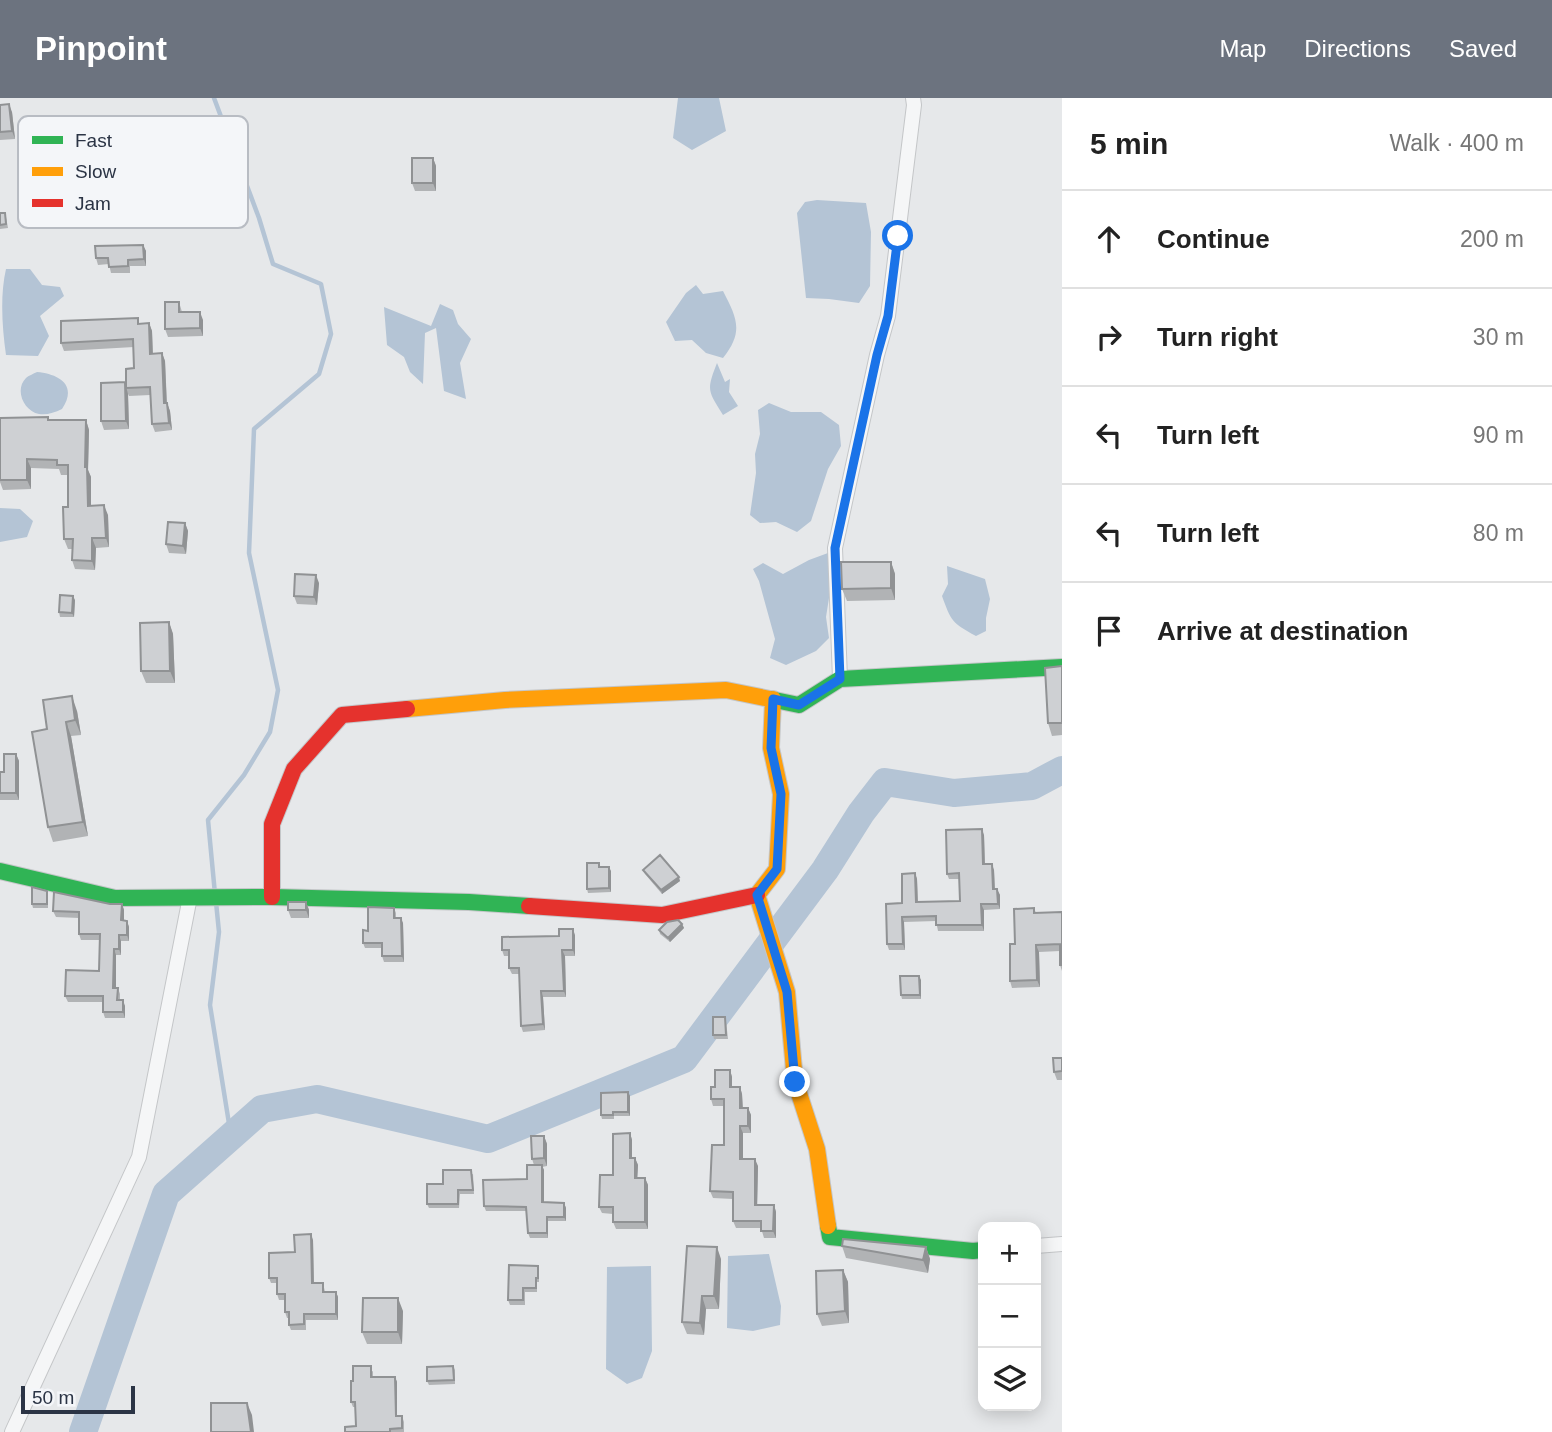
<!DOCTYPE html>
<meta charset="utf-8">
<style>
:root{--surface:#fff;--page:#f2f2f2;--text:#222;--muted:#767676;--line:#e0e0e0;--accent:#6c737f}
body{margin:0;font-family:Arial,sans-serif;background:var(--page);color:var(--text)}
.controls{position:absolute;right:21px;bottom:21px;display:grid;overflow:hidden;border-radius:14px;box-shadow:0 4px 18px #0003}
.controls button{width:63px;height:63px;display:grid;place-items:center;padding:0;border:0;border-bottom:2px solid var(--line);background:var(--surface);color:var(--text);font:35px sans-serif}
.scale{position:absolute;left:21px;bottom:18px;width:114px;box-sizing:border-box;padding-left:7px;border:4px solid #2b3445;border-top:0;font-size:19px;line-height:24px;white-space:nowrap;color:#2b3445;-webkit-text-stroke:5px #f4f6f9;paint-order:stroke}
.stop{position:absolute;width:21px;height:21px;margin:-16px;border:5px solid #1a73e8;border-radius:50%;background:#fff}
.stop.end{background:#1a73e8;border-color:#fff;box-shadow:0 2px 7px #0008}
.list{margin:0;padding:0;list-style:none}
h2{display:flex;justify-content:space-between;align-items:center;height:91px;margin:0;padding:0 28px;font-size:30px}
h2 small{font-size:23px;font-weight:400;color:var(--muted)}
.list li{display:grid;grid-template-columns:46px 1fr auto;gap:21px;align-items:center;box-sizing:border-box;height:98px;padding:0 28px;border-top:2px solid var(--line)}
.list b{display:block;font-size:26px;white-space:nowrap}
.list em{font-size:23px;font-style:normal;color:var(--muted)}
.icon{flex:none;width:38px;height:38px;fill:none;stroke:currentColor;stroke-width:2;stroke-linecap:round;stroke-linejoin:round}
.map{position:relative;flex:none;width:1062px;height:1334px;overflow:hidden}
header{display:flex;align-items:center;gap:42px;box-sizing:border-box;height:98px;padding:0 35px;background:var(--accent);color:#fff}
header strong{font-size:33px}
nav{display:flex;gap:38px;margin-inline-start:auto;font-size:24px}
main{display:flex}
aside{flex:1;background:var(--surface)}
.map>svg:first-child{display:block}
.water{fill:#b4c4d5}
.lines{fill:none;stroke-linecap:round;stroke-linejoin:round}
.stream{stroke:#b4c4d5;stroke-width:4.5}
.river{stroke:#b4c4d5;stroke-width:28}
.street-casing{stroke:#c4c6c8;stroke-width:16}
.fast-casing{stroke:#c4c6c8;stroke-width:18}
.slow-casing{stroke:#c4c6c8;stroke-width:18}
.jam-casing{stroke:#c4c6c8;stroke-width:18}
.street{stroke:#f5f6f7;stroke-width:14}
.fast{stroke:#30b455;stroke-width:16}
.slow{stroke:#ff9f0a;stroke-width:16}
.jam{stroke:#e5322d;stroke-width:16}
.wall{fill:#b1b3b5}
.shaded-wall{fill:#909294}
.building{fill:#ced0d3;stroke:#909294;stroke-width:2}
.route{stroke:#1a73e8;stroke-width:9}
.key{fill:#f4f6f9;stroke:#b8bcc3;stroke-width:2}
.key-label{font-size:19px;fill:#2b3445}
</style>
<header>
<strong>Pinpoint</strong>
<nav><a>Map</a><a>Directions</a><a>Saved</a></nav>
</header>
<main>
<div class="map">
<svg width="1062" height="1334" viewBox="0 0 1062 1334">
<rect width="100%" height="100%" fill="#e6e8ea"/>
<path class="water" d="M678,0H719L726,33L692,52L673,40Z
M817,102L866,105L871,134L870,188L859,205L829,201L806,200L797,115L805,104Z
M6,171H30L42,187L60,189L64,198L40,218L49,238L38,258L6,257C2,229 0,197 6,171Z
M696,187L703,196L723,193C737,220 744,234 723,260L706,255L692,242L675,243L666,224L686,195Z
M440,206L453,212L458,226L471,241L460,265L466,301L444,293L436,230L425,235L423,286L410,274L404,259L387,247L384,209L431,228Z
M717,265L725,284L730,281L729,294L738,308L723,317C708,292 706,293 717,265Z
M37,274C59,276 78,287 62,311C54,315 47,317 39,316C24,313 14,292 26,280C28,278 35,275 37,274Z
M769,305L791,314H821L839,327L841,348L828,371L811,423L797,434L776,424L760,425L750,417L756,375L755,356L760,336L758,312Z
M0,410L20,411L33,423L27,439L0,444Z
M828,455L832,481L826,519L829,540L816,553L786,567L770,560L775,541L759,483L753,471L763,465L783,476L809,462Z
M947,468L985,481L990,501L986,520V533L976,538C952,525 951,523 942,498L948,486Z
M769,1156L781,1208L780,1227L753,1233L727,1230L728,1158Z
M651,1168L652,1253L642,1280L627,1286L606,1271L607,1169Z"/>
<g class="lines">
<path class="stream" d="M214,0L259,120L273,166L321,186L331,236L319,276L254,331L249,455L278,592L270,634L244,677L208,722L215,796
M216,804L219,834L210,907L231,1038"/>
<path class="river" d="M83,1334L166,1096L262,1011L317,1001L488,1041L684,961L825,772L861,715L885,684L954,695L1032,688L1062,672"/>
<g class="street-casing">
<path id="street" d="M840,581L835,450L877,257L888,218L914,7L913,0
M1036,1148L1062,1146
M12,1334L139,1059L190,799"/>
</g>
<g class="fast-casing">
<path id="fast" d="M770,601L799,607L840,581L1062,569
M0,773L115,800L272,799L469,804L529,808
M828,1128L830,1139L973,1153L983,1152"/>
</g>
<g class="slow-casing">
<path id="slow" d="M773,601L771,650L781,696L777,771L757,797L787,894L795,983L817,1051L828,1128
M407,611L505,602L726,592L770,601"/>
</g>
<g class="jam-casing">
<path id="jam" d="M272,799V726L294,671L342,617L407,611
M529,808L662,817L757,797"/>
</g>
<use href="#street" class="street"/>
<use href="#fast" class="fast"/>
<use href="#slow" class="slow"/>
<use href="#jam" class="jam"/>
</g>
<path class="wall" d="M0,7L12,14L15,41L0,42Z
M433,60L436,68V93H415L412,85Z
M0,115L6,119L8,130L0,131Z
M143,147L146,153V168H130V175H111L109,166L98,167L96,160Z
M179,204L182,214L203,222V238L168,239L165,231Z
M149,225L152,233L153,256L162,255L165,263L167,305L170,313L172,332L155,334L152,326L150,297L129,298L128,296L129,331L104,332L101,323L126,287L134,270V249L64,253L61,245L140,226Z
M0,320L86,322L89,332L88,372L91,379V408L108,417L109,449L96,450L95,472L75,471L72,462V451H68L64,441L68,409V377H61L59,371L31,370V391L3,392L0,384Z
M185,425L188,433L186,456L169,455L166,446Z
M891,464L895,476V502L847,503L842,491Z
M319,485L317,507L297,506L294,498Z
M75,502L74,519H60L59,514Z
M169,524L173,536L175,585H146L141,573Z
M1062,568V637L1052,638L1048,625Z
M77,613L81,637L71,638L88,738L53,744L48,729L47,631Z
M16,656L19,663V702H0V674H4Z
M984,737L985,766L994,772L995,791H997L1000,797V811L984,812V833H938L936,823L904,824L905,852H889L887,846L902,805L915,775L917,781L918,804L960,803V781H949L947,776Z
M600,769L611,773V794L588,795L587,791Z
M643,772L680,783L662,796L645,776Z
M47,793L48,797V810H33L32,806Z
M306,804L309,812V820H291L288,812Z
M110,806H122L124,812V822L127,823L129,829V843H121V857H116V890H118L120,896V902L125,908V920H105L103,914V904H68L65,898L99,873L100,842H81L79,836V820L56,819L53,813Z
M394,810L396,815V820L403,825L404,864H384L382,858V850H365L363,845L368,833Z
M1034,810L1036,815L1062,814V873L1060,867V853L1039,854L1040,889L1012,890L1010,883L1015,846Z
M682,826L684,830L670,844L660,836L659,832Z
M575,837V858H565L566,899H543L545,932L523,934L521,928L519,876H512L509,870V858H504L502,852Z
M921,882V901H902L901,897Z
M726,923L728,941H714L713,937Z
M1062,960V982H1057L1054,974Z
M730,972L732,979V989H740L742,996L743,1010H748L751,1017V1035H743V1061L758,1068L757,1107H774L776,1114V1140H764L761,1130H736L733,1123V1101L713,1100L710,1093L724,1047V1008H713L711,1001L715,989Z
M628,994L630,998V1018H614V1021H602L601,1017Z
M630,1035L632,1042V1060H635L638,1067L637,1080H645L648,1087V1131H616L613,1124V1116L602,1115L599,1109Z
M544,1038L547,1046V1068L542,1069L544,1072V1104L564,1105L566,1110V1123H548V1140H530L528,1135L527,1113H486L484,1108L527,1081L534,1067L532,1061Z
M473,1076L474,1096H460L459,1110H429L427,1106L443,1086Z
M313,1142L314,1185H323L325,1194H336L338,1199V1222H306V1232H291L289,1227V1220H287L285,1214V1202H279L277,1196V1185H271L269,1180L295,1154Z
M842,1148L926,1149L930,1161L928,1175L846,1160Z
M721,1161L719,1211H706L704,1237L687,1236L682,1224Z
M538,1168L539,1172V1184H537V1194H525V1207H510L508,1202Z
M843,1172L848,1184L849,1225L822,1228L817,1216Z
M403,1213L402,1246H367L362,1234Z
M453,1268L455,1272V1286L429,1287L427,1283Z
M373,1273V1279H395L397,1284V1318H402L404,1324V1334H345L356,1328L355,1309H353L351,1304L353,1283Z"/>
<path class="shaded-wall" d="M9,6L12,14L15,41L12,33Z
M433,60L436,68V93L433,85Z
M143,147L146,153V168L144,161Z
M200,214L203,222V238L200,230Z
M149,225L152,233L153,263L150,256Z
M162,255L165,263L167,313L164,305Z
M125,284L128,296L129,331L126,323Z
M167,305L170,313L172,332L169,325Z
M86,322L89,332L88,372L91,379V417L88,408L85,369Z
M27,361L31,370V391L27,382Z
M104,407L108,417L109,449L106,440Z
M185,425L188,433L186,456L183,448Z
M92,440L96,450L95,472L92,463Z
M891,464L895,476V502L891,490Z
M316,477L319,485L317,507L314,499Z
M73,498L75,502L74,519L72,515Z
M169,524L173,536L175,585L170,573Z
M72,598L77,613L81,637L75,622Z
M66,624L71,638L88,738L83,724Z
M16,656L19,663V702L16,695Z
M982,731L984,737L985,772L983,766Z
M992,766L994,772L995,797L993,791Z
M609,769L611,773V794L609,790Z
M915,775L917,781L918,810L916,804Z
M679,779L680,783L662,796L661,792Z
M997,791L1000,797V811L998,806Z
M306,804L309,812V820L306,812Z
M122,806L124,812V829L121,822Z
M981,806L984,812V833L982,827Z
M902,819L904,824L905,852L903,846Z
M401,820L403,825L404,864L402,858Z
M127,823L129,829V843L127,837Z
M682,826L684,830L670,844L668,840Z
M573,831L575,837V858L573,852Z
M119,837L121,843V857L119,851Z
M1036,847L1039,854L1040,889L1037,882Z
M114,851L116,857V896L113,890Z
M562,852L565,858L566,899L564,893Z
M919,878L921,882V901L920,897Z
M541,893L543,899L545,932L543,926Z
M123,902L125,908V920L123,914Z
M730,972L732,979V996L730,989Z
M740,989L742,996L743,1017L740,1010Z
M628,994L630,998V1018L628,1014Z
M748,1010L751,1017V1035L748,1028Z
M740,1028L743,1035V1068L740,1061Z
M630,1035L632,1042V1067L630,1060Z
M544,1038L547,1046V1068L544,1060Z
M635,1060L638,1067L637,1087L635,1080Z
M755,1061L758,1068L757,1114L755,1107Z
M542,1067L544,1072V1109L542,1104Z
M645,1080L648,1087V1131L645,1124Z
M564,1105L566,1110V1123L564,1119Z
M774,1107L776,1114V1140L773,1133Z
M547,1119L548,1123V1140L547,1135Z
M311,1136L313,1142L314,1191L312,1185Z
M717,1149L721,1161L719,1211L714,1198Z
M926,1149L930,1161L928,1175L923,1162Z
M843,1172L848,1184L849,1225L845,1213Z
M336,1194L338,1199V1222L336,1216Z
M702,1198L706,1211L704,1237L700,1225Z
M398,1200L403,1213L402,1246L398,1234Z
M395,1279L397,1284V1324L396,1318Z
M247,1305L252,1317L254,1334H251Z"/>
<path class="building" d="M9,6L12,33L0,34V7Z
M412,60H433V85H412Z
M0,115H5L6,126L0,127Z
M143,147L144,161L128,162V168L109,169L108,160H96L95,148Z
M165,204H179V214H200V230L165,231Z
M138,220V226L149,225L150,256L162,255L164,305H167L169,325L152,326L150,289L126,290V271L134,270L133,241L61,245V223Z
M125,284L126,323H101V285Z
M48,319V322H86L85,369H87L88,408L104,407L106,440H92V463L72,462L73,441H64L63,409H68V367H57V362L27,361V382H0V320Z
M168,424L185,425L183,448L166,446Z
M841,464H891V490L842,491Z
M295,476L316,477L314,499L294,498Z
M60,497L73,498L72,515L59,514Z
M169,524L170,573H141L140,525Z
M1062,568V625H1048L1045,570Z
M72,598L75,622L66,624L83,724L48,729L32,634L47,631L43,602Z
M4,656H16V695H0V674H4Z
M982,731L983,766H992L993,791H997L998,806H981L982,827H936V818L902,819L903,846H887L886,806L902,805V776L915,775L916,804L960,803L959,775L947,776L946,732Z
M660,757L679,779L661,792L643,772Z
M587,765H599V769H609V790L587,791Z
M32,789L47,793V806H32Z
M54,794L110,806H122L121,822L127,823V837H119V851H114L113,890H118L117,902H123V914H103V898H65L66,872L99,873L100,836H79V814L53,813Z
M288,804H306V812H288Z
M368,809L394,810V820H401L402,858H382V845H363V832L368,833Z
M1034,810V815L1062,814V867H1060V846L1036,847L1037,882L1010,883V846H1015L1014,811Z
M678,822L682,826L668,840L659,832L667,824Z
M559,831H573V852H562L564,893H541L543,926L521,928L519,870H509V852H502V839L559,838Z
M900,878H919L920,897H901Z
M713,919H725L726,937H713Z
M1053,960H1062V973L1054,974Z
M715,972H730V989H740V1010H748V1028H740V1061H755V1107H774L773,1133H761V1123H733V1094L710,1093L712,1047H724V1001H711V989H715Z
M628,994V1014H613V1017H601V995Z
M630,1035V1060H635V1080H645V1124H613V1109H599L600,1077H613V1036Z
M531,1038H544V1060L532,1061Z
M527,1067H542V1104L564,1105V1119H547V1135H528L526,1109L484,1108L483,1082L527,1081Z
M443,1072H471L473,1092H458V1106H427V1086H443Z
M311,1136L312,1185H323V1194H336V1216H304V1226L289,1227V1214H285V1196H277V1180H269V1155L295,1154L294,1137Z
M843,1141L926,1149L923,1162L842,1148Z
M687,1148L717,1149L714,1198H702L700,1225L682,1224Z
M509,1167L538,1168V1180H536V1190H523V1202H508Z
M843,1172L845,1213L817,1216L816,1173Z
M363,1200H398V1234H362Z
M353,1268H371V1279H395L396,1318H402V1330L390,1331V1334H345V1329L356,1328L355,1304H351V1283H353Z
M453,1268L454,1282L427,1283V1269Z
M211,1305H247L251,1334H211Z"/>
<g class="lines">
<path class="route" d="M795,984L787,894L757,797L777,771L781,696L771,650L773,601L799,607L840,581L835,450L877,257L888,218L898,138"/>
</g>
<rect x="18" y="18" width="230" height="112" rx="10" class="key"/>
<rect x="32" y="38" width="31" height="8" fill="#30b455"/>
<rect x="32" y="69" width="31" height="9" fill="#ff9f0a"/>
<rect x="32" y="101" width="31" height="8" fill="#e5322d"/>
<g class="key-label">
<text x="75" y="49">Fast</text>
<text x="75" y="80">Slow</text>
<text x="75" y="112">Jam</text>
</g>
</svg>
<div class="controls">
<button>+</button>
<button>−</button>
<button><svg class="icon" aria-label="layers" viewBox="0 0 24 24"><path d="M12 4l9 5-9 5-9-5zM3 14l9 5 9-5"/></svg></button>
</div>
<div class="scale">50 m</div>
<div class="stop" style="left:898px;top:138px"></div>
<div class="stop end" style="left:795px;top:984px"></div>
</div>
<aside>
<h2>5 min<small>Walk · 400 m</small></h2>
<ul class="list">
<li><svg class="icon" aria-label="ahead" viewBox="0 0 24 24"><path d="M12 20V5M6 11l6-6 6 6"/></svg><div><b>Continue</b></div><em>200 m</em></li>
<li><svg class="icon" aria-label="right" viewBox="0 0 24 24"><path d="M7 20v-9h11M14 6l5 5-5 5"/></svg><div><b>Turn right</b></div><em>30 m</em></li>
<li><svg class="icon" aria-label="left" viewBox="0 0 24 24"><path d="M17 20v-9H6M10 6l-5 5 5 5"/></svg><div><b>Turn left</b></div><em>90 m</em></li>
<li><svg class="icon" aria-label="left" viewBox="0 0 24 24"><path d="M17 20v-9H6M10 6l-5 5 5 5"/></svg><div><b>Turn left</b></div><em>80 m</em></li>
<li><svg class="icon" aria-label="arrive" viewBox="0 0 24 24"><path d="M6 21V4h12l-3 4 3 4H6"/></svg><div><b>Arrive at destination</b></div></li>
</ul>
</aside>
</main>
